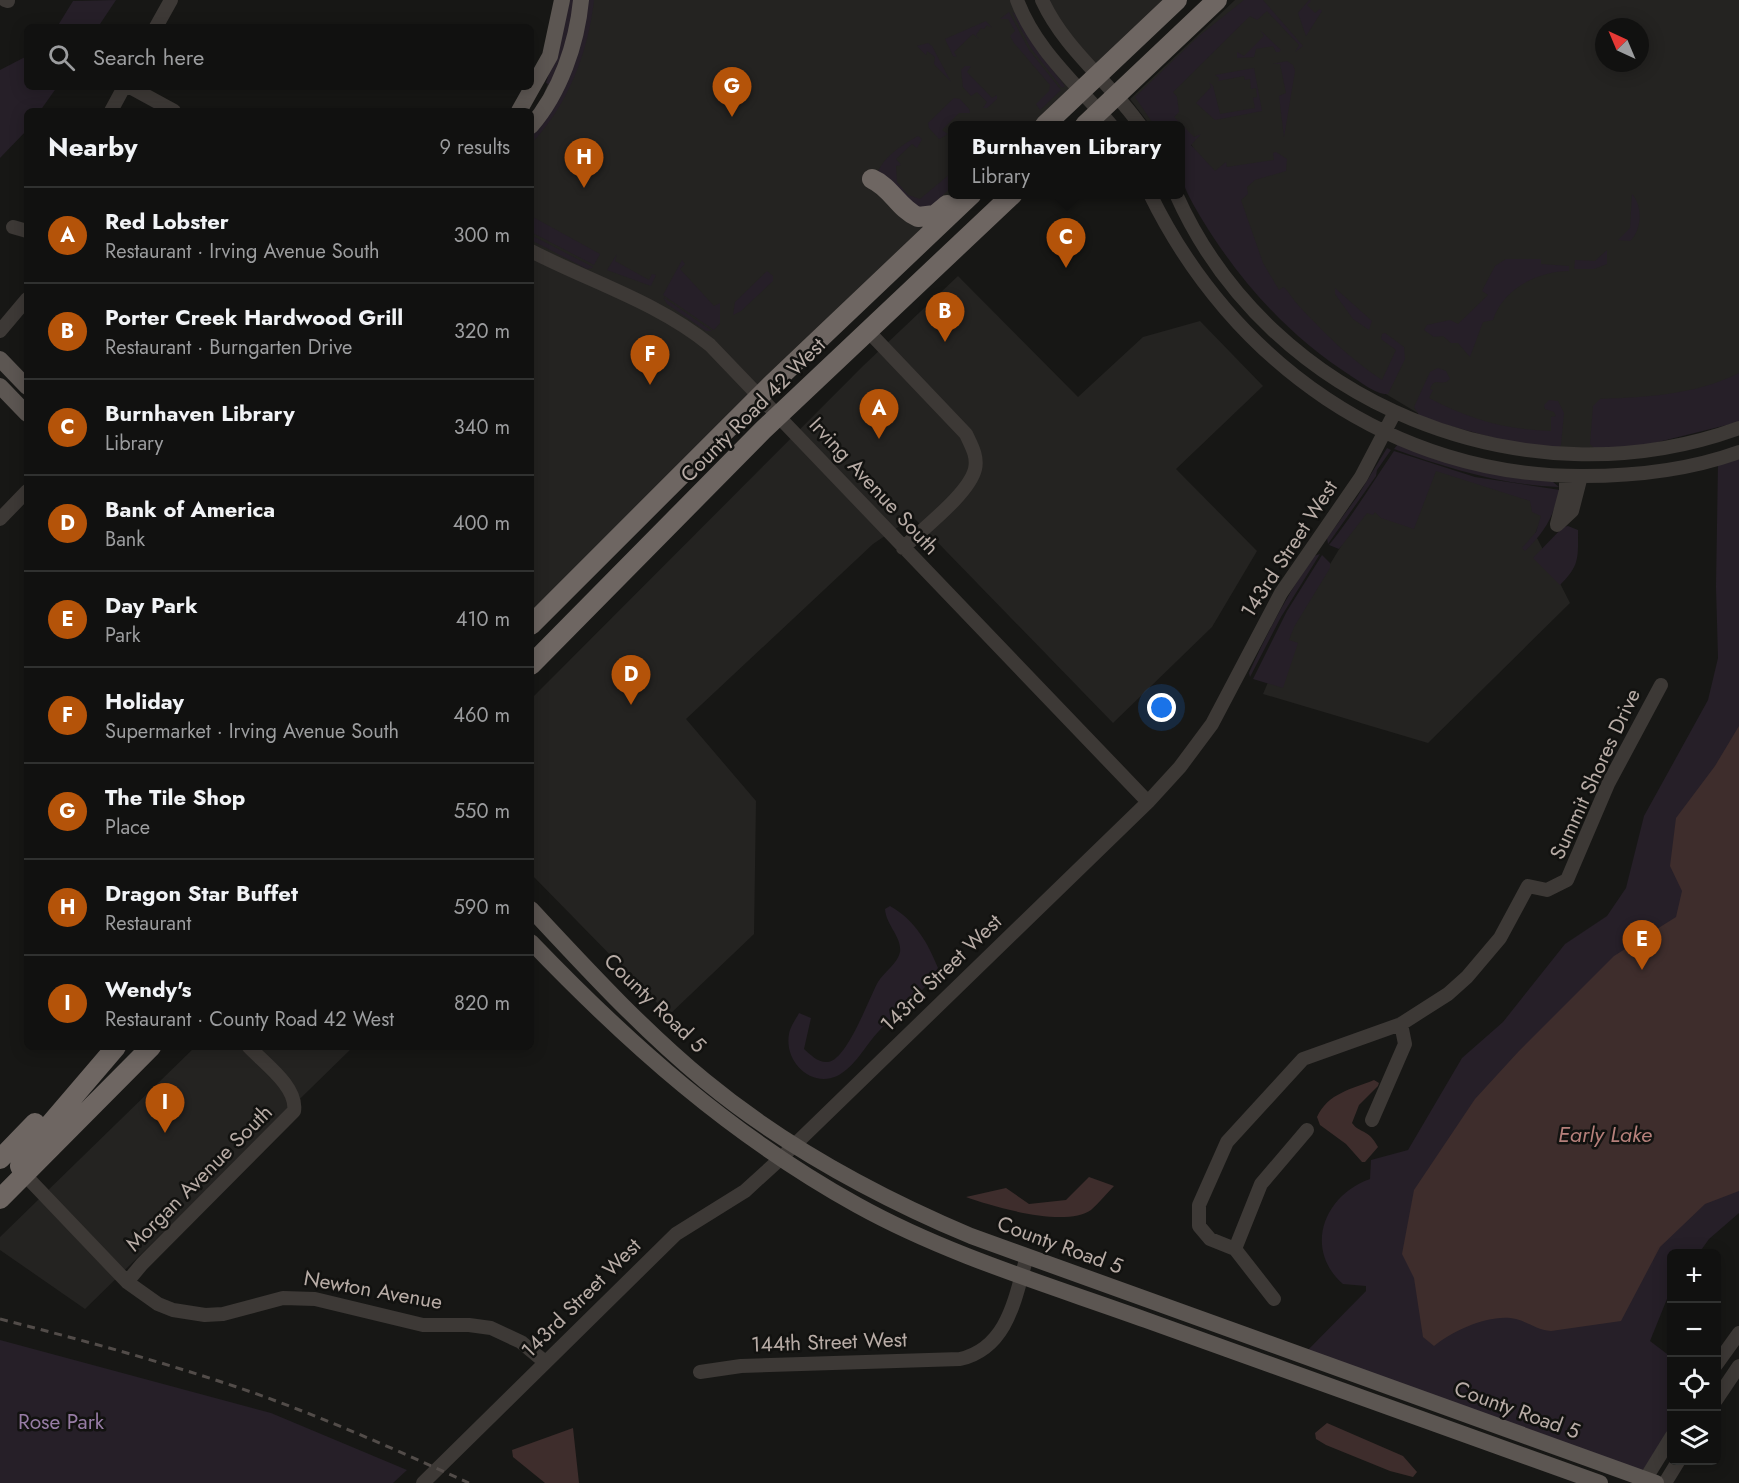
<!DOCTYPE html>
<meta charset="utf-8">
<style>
:root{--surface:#111110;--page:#1a1a19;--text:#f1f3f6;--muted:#9c9d9f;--line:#303130;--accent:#b45309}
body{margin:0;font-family:Jost,sans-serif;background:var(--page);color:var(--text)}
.controls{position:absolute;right:18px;bottom:18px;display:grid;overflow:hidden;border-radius:9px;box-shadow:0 3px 15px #0003}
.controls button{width:54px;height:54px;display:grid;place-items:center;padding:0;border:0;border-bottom:2px solid var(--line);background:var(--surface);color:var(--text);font:30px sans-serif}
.compass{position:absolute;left:1595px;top:18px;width:54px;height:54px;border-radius:50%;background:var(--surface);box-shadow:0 3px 15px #0003;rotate:316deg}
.you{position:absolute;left:1162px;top:708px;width:21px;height:21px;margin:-15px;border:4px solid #fff;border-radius:50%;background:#1a73e8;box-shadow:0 0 0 9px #1a73e833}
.badge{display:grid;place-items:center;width:39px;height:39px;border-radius:50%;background:var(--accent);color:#fff;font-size:20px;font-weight:700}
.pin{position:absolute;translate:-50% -50px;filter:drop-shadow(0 2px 3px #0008)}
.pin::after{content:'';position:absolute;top:32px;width:21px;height:18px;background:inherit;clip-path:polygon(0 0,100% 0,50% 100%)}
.popup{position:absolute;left:948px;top:121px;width:237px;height:78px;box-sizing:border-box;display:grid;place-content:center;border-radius:9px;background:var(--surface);filter:drop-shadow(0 2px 4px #0005);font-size:20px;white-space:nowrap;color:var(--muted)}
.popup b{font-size:22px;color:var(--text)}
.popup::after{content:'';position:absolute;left:50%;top:100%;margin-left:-12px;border:12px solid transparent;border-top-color:var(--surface)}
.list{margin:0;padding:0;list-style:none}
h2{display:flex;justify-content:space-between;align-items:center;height:78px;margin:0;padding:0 24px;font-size:26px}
h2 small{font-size:20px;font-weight:400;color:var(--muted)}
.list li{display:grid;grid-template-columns:39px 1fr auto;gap:18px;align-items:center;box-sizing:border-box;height:96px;padding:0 24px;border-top:2px solid var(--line)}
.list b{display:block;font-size:22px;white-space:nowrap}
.list p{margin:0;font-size:20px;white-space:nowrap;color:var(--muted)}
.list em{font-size:20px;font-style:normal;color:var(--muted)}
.icon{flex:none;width:33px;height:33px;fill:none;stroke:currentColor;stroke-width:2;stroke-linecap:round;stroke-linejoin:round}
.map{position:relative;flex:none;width:1739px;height:1483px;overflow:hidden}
.search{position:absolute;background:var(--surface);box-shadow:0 3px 15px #0003;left:24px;top:24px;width:510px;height:66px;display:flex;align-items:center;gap:15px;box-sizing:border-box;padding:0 21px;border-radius:9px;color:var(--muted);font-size:22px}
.panel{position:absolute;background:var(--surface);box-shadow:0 3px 15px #0003;left:24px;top:108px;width:510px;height:942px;border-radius:9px}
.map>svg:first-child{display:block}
.built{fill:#242321;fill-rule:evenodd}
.green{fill:#261f28}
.water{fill:#3e2d2c}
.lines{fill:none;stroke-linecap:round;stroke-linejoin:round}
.minor{stroke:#3d3936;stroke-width:14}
.major{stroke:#5c5652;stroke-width:16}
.highway{stroke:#6e6662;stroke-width:20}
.rail{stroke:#524c49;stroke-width:3;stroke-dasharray:8 6;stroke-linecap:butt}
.labels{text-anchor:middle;stroke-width:5;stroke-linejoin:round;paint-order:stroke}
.street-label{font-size:21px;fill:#b8aca6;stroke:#121210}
.park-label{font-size:21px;fill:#977ca5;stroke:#121210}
.water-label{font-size:22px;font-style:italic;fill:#b6807b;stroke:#121210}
</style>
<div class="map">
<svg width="1739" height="1483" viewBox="0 0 1739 1483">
<rect width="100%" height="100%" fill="#171715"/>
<path class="built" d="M581,0H1017L1081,91L1045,125H952V194L972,195L531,626V126Z
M1042,0H1177L1097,76Z
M1235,0H1739V420L1599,447H1553L1421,415L1364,381L1303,338L1180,125H1150L1130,99ZM1604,27H1640V63H1604Z
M958,276L1078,397L1143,337L1200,321L1263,386L1176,469L1257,551L1212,627L1113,723L913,517L873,544L686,719L756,801L754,934L669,1015L531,874V699L864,365Z
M1396,456L1547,506L1535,534L1570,603L1428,743L1263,694L1291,628Z
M195,1047H353L85,1309L0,1250V1237Z"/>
<path class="green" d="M116,0L98,27H57L73,1Z
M570,0H576L570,32L550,85L546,83Z
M588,0H594C588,53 568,105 531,144V136L543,120Z
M1244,0H1263L1303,46L1295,52L1299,45L1267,11L1257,20L1250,16L1173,92L1177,97L1179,112L1174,117L1194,137L1201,134L1191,145L1215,171L1226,162L1227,167L1274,160L1273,153L1276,152L1287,159L1286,171L1255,180L1247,187L1248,194L1241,200L1263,263L1279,290L1284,287C1289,292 1293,300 1298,305C1324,333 1350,359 1382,380L1396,350L1381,339L1382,334L1385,333L1404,347L1405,359L1388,394C1376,395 1361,382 1351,376C1290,337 1241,283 1203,221C1195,208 1185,191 1181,176C1176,161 1180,141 1180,125H1154L1135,97L1199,36Z
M1309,0L1311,1L1307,5L1315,13L1320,9L1322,11L1306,36L1298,13Z
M1009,12L1029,50L1061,90L1040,110L1036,104L1049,91L1050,85L1014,43L1010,36L1015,31L1008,19H1000Z
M1012,12L1017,15L1037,50L1065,86L1062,88L1030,47Z
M986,21L992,28L987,25L984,29L981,28L976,35L979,39L973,34L954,52L957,57L953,56L945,39Z
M1260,30L1281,50L1279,52H1276L1273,46L1256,49L1254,57L1237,58V52L1244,56L1264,36Z
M928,43L932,46L951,82L934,64L935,57L927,51L926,55L917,46Z
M27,56V87H57L40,111H27V130L0,158V70Z
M1287,61L1293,65L1295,71L1284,137L1279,96L1286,93L1280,64H1273Z
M965,66H971L967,72L992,98L997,95V99L987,108H983L987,102L977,92L971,96L963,87L961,70Z
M1254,68L1262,111L1215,120L1196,103L1211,87L1209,82L1213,86L1220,114L1255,108L1253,98L1257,97L1256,88L1251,89L1250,79L1245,80L1244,76L1218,81L1219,78L1215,75Z
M954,98L960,99L969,109L970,113H959L942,130L948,134L939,139L929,128L928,123Z
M918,136L922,139L917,148L912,144L896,159L901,165L896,166L897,182L908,195L920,199L950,174L952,176V186L924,214L878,173C882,157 907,142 918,136Z
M1632,194C1643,206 1642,230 1630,241L1618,240L1630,228Z
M531,216L600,254L594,265L531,232Z
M531,235L593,267L592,268L587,269L531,240Z
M1607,250V264L1594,269H1574L1575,260L1595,261Z
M617,254L615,261L649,280L652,274L656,275L651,286L607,270Z
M1506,259H1541V264L1569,266V271C1538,271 1503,289 1493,320L1483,322L1470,357L1458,343H1451L1443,336L1434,337L1424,330L1427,325L1450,320L1458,324L1488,295L1482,291L1495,266Z
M682,260L685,264L680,269L714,306L720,303V323L714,330L663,295Z
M767,271L773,276V281L741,311L733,315L735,302Z
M1335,288L1372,321L1369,330L1353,319L1335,294Z
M663,297L712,331H706L667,304Z
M1438,368L1446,371L1450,379L1446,382C1438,384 1434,378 1430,389L1433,390L1429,398C1468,419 1507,430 1551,431V417L1556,416L1554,412L1545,409L1544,405L1549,400L1558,401L1564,413L1561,445L1559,448L1520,445L1421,418L1414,407L1430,372Z
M1739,373V422L1642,446L1594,448L1590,444L1593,406L1600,399C1648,397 1695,395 1739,373Z
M1398,444L1469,468L1553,482L1559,487C1502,485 1447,468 1394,449Z
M1387,448L1391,450L1377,470L1376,476L1328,544L1327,538L1357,497Z
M1394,451L1475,477L1560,490C1553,517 1545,532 1525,551L1522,548L1536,532L1541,516L1532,512L1530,501L1436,471L1414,529L1381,518L1375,512L1373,515L1367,513L1339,549L1329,545C1353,515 1373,482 1394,451Z
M1739,457V1213L1709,1239L1699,1253L1672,1254L1671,1289L1650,1341L1671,1357V1436L1645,1480L1302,1356L1366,1291V1286L1343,1284C1303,1249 1324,1195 1370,1179L1371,1160L1408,1150L1462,1058L1503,1022L1565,944L1607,916L1626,888L1644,816L1708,700L1718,658L1716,587L1718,463Z
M1568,526L1578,530C1578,558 1580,565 1560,585L1533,558L1563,527Z
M1320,554L1281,617L1250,677L1249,673C1267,633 1288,593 1314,556Z
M1322,555L1330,563V568L1294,627L1289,640L1298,643L1283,688L1253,679L1287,611Z
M890,906C915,920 928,943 938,968C924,995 898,1010 878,1032C865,1046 855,1067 837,1076C810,1088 784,1061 789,1034C790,1027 796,1019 799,1013L811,1018L804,1049C811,1055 818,1063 828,1062C847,1060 869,998 878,982C884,972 898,963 900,952C902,937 886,925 885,909Z
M0,1340L271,1413L407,1470L393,1483H0Z"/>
<path class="water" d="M1739,726V1191L1705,1204L1660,1247L1621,1321L1551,1331C1537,1330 1528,1322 1516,1319C1491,1313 1454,1330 1434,1346L1423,1337L1414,1278L1402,1254L1414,1190L1475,1099L1519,1051L1614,956L1676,917L1682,891L1670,866L1676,818L1715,766Z
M1374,1080L1379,1083L1378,1086L1359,1105L1352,1123C1360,1134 1368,1128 1378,1147L1365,1162H1362L1346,1144L1320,1125L1317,1117C1328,1093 1352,1089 1374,1080Z
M1089,1177L1114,1186C1107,1193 1099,1203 1091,1210C1065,1228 994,1207 966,1197L1006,1188L1029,1204L1066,1200Z
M1327,1423L1403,1456L1417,1472L1413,1477L1390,1471L1326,1445L1316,1439L1315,1433Z
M573,1428L579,1483H545L513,1457L512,1450Z"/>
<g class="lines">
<path class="minor" d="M5,0L8,1
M1017,0C1036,51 1078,85 1111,125
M1042,0C1065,50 1109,81 1140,125
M156,27L171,0
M130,87L174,111
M111,111L124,87
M1150,194C1232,362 1393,477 1583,476C1636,476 1689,470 1739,452
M1176,194C1270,405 1525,506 1739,428
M13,227L27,231
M531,251C591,282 657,302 710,345L1148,802
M0,331L27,299
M868,331L966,434C971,445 978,456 975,469C969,494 922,529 903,548
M0,519L27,491
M1557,524L1566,490V477
M1557,525L1572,511L1581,476
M1372,1120L1405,1044L1401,1024
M24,1174L127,1282L158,1304L173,1310L205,1315L223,1314L283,1298L315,1299L423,1325H469L491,1328L521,1342L545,1362
M1235,1249L1261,1184L1307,1130
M127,1282L142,1264L294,1111C298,1087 264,1063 249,1047
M1274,1299L1235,1249L1210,1239L1199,1226V1205L1227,1142L1303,1059L1401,1024L1448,994L1467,977L1500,938L1528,886L1547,890L1567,880L1608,784L1661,685
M1716,1365L1739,1333
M700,1372L741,1366L960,1359C1008,1348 1015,1298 1027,1256
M1716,1400L1739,1366
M423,1483L676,1234L745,1191L780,1159L1148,802L1180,767L1212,724L1281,593L1361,477L1394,414
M1643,1483L1672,1436
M1665,1483L1679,1460"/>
<path class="major" d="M519,111L550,56L562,0
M531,126C560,93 577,43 581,0
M0,359L27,387
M0,386L27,414
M531,909C587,969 642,1029 705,1081C785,1147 876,1196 971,1236L1656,1483
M531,942C630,1045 731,1135 857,1205C947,1255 1049,1285 1146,1320C1297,1374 1449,1429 1600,1483"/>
<path class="highway" d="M1045,125L1177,0
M1085,125L1217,0
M872,179C891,187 899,209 918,217L935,215L947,205
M531,625L771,385L972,194
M531,665L763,430L1013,194
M0,1159L35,1123
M24,1174L20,1166L27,1151L116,1047
M0,1199L151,1047"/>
<path class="rail" d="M0,1319C86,1341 171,1364 254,1393C327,1419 399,1451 469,1483"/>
</g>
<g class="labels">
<g class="street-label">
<text transform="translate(753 410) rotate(-45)" y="7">County Road 42 West</text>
<text transform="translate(874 486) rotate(47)" y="7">Irving Avenue South</text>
<text transform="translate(1289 549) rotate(-57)" y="7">143rd Street West</text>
<text transform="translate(1595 774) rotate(-65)" y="7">Summit Shores Drive</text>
<text transform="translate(941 973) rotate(-44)" y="7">143rd Street West</text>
<text transform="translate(655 1003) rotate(44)" y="7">County Road 5</text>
<text transform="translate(199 1178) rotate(-45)" y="7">Morgan Avenue South</text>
<text transform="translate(1060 1245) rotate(20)" y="7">County Road 5</text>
<text transform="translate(373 1290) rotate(10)" y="7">Newton Avenue</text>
<text transform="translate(581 1298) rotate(-45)" y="7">143rd Street West</text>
<text transform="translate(829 1342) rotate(-2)" y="7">144th Street West</text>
<text transform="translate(1517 1410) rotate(20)" y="7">County Road 5</text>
</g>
<g class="park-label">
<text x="61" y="1429">Rose Park</text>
</g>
<g class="water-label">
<text x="1605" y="1142">Early Lake</text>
</g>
</g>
</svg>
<div class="controls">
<button>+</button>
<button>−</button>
<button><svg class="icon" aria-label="locate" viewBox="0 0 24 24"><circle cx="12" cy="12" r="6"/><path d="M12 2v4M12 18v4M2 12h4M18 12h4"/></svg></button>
<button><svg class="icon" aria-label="layers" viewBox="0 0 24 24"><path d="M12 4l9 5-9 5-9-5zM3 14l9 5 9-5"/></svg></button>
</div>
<svg class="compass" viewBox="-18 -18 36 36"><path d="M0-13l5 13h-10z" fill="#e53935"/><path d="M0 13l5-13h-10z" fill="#9c9d9f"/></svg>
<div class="you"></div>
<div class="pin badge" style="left:879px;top:439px">A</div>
<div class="pin badge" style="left:945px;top:342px">B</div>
<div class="pin badge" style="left:1066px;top:268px">C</div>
<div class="popup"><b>Burnhaven Library</b>Library</div>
<div class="pin badge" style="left:631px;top:705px">D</div>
<div class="pin badge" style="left:1642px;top:970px">E</div>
<div class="pin badge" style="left:650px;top:385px">F</div>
<div class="pin badge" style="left:732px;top:117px">G</div>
<div class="pin badge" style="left:584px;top:188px">H</div>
<div class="pin badge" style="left:165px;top:1133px">I</div>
<div class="search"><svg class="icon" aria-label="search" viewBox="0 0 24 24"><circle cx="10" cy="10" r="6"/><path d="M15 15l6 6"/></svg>Search here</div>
<section class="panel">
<h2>Nearby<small>9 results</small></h2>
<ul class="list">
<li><span class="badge">A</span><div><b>Red Lobster</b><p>Restaurant · Irving Avenue South</p></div><em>300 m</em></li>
<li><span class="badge">B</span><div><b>Porter Creek Hardwood Grill</b><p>Restaurant · Burngarten Drive</p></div><em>320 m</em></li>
<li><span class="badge">C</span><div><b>Burnhaven Library</b><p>Library</p></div><em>340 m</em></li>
<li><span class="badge">D</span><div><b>Bank of America</b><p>Bank</p></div><em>400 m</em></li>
<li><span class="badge">E</span><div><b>Day Park</b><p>Park</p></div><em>410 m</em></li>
<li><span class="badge">F</span><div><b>Holiday</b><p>Supermarket · Irving Avenue South</p></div><em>460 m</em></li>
<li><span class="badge">G</span><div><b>The Tile Shop</b><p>Place</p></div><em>550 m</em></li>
<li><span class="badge">H</span><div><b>Dragon Star Buffet</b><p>Restaurant</p></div><em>590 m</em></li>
<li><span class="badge">I</span><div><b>Wendy's</b><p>Restaurant · County Road 42 West</p></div><em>820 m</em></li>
</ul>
</section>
</div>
